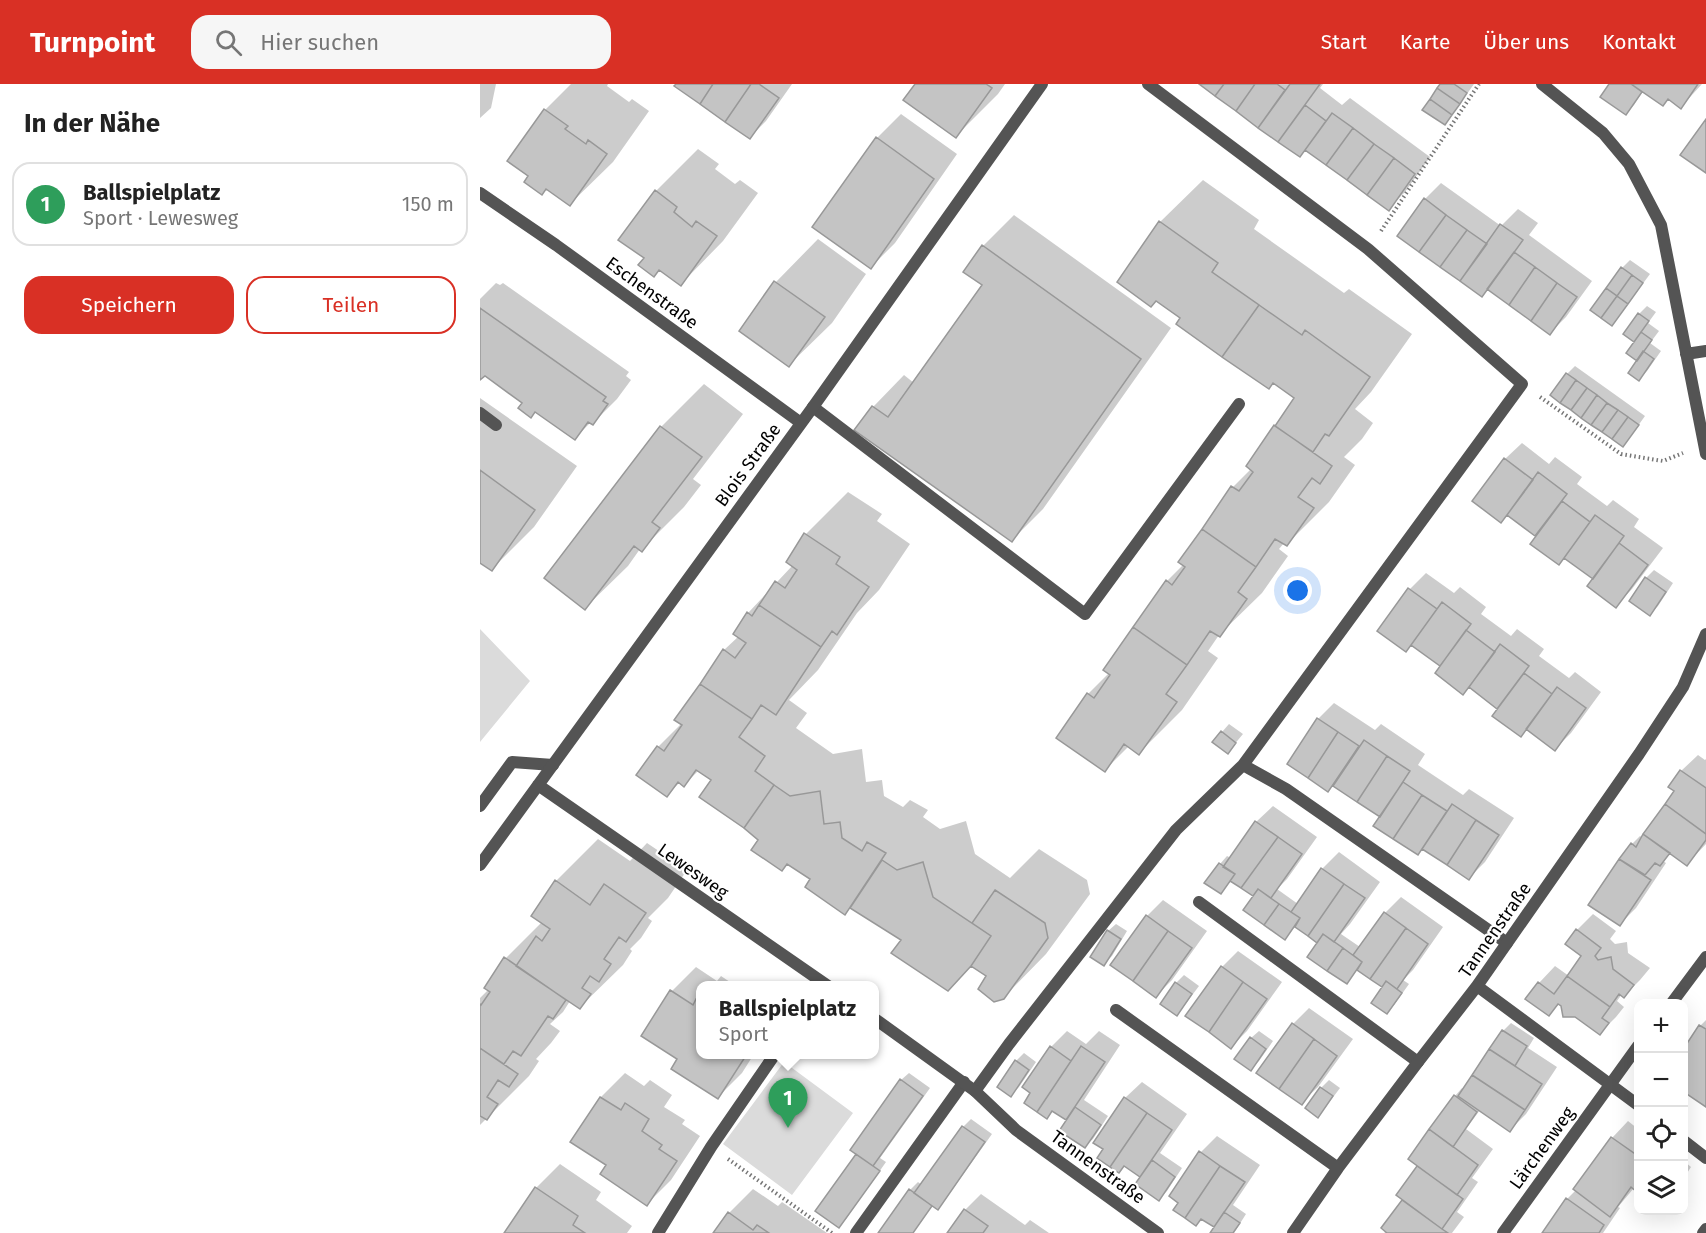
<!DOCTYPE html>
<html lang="de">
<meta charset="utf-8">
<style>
:root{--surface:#fff;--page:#f6f6f6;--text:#222;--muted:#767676;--line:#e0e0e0;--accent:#d93025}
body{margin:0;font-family:"Fira Sans",sans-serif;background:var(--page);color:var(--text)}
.controls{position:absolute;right:18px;bottom:18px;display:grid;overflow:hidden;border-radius:12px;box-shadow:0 6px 24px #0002}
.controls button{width:54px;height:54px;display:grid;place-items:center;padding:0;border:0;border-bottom:2px solid var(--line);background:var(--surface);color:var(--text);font:30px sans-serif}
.you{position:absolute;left:818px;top:507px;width:21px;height:21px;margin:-15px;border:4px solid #fff;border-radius:50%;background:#1a73e8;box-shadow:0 0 0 9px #1a73e833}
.badge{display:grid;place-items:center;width:39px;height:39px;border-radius:50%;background:var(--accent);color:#fff;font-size:20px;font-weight:700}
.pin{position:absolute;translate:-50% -50px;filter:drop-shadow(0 2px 3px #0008)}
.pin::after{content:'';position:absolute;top:32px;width:21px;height:18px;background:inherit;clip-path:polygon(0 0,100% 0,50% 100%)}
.popup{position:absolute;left:216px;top:897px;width:183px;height:78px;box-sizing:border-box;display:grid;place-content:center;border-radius:12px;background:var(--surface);filter:drop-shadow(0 2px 4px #0005);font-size:20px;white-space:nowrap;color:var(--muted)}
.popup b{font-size:22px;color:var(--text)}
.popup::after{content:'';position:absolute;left:50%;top:100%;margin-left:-12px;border:12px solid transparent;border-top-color:var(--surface)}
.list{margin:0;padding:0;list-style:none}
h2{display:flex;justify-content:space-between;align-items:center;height:78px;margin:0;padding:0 24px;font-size:26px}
h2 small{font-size:20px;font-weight:400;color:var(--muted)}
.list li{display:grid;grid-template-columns:39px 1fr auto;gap:18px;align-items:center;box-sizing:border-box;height:84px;margin:0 12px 12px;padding:0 12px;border:2px solid var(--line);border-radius:18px}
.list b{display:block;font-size:22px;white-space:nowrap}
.list p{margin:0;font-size:20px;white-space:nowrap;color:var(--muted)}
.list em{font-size:20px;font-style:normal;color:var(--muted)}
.actions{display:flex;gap:12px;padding:18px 24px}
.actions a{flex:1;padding:14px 0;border:2px solid var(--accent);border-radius:18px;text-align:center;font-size:21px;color:var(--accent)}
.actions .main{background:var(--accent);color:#fff}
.icon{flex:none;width:33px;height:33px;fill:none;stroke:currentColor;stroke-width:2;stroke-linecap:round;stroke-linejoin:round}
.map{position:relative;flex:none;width:1226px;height:1149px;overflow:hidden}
header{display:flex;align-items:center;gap:36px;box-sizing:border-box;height:84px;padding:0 30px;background:var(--accent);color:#fff}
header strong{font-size:28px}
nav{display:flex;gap:33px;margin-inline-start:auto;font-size:21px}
.search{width:420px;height:54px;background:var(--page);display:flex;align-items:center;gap:15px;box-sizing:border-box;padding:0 21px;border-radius:18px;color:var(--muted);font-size:22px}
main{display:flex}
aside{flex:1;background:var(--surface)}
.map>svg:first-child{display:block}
.green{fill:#dbdbdb}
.shadow{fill:#0003}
.building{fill:#c4c4c4;stroke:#989898;stroke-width:1.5}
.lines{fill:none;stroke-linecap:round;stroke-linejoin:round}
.path{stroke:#767676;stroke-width:4;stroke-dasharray:1.5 3;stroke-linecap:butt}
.lane{stroke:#545454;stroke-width:12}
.street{stroke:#545454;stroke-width:12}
.labels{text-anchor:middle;stroke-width:4.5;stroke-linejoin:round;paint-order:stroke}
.street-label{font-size:18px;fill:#000;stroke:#fff}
</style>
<header>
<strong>Turnpoint</strong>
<div class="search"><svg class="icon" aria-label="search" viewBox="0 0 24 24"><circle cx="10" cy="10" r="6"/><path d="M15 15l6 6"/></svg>Hier suchen</div>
<nav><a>Start</a><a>Karte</a><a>Über uns</a><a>Kontakt</a></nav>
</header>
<main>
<aside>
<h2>In der Nähe<small></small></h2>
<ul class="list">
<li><span class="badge" style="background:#2e9e5b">1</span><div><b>Ballspielplatz</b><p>Sport · Lewesweg</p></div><em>150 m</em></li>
</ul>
<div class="actions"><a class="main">Speichern</a><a>Teilen</a></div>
</aside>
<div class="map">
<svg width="1226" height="1149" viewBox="0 0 1226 1149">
<rect width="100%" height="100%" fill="#fff"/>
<path class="green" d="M0,545L50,597L0,658Z
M304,978L373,1029L312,1111L243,1060Z"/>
<path class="shadow" d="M0,0H16L11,24L0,34Z
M91,0H128L127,2L149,18L152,15L169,27L133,78L90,120L29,76L65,26Z
M197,0H312L286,37L270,53Z
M437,0H525L518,10L476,52Z
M722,0H843L840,4L862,21L870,14L950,73L925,108L908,125L826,65L820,72Z
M962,0H994L972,31L965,39Z
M1131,0H1222L1201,23L1189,14L1163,7L1154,21L1146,29Z
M421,30L477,70L415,159L391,183L397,54Z
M218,65L239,80L235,85L255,100L260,96L278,109L243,157L201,200L166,174L176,107Z
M723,96L779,136L774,145L864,209L869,205L932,250L891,308L875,325L893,339L882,355L864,373L875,381L849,418L807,460L804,459L799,465L808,472L782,509L739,551L728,567L738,574L702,626L659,669L649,662L625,686L608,610L629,589L687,497L704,480L753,403L771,385L816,314L703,234L680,138Z
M961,99L1021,142L1038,125L1058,139L1049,151L1112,197L1086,233L1070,249L1008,205L945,115Z
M534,131L691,244L563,425L532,456L377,346L393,323L424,291L434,299L504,201L503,162Z
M338,155L386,190L352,239L309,281L261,246L296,198Z
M1150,176L1170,190L1139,232L1112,225L1142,184Z
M16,199L20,201L23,199L149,288L146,292L151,296L137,315L113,339L111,338L95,354L5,291L0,295V215Z
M1167,222L1176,228L1168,239L1179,247L1170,259L1181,267L1167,287L1159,295V277L1156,258L1145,250L1159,230Z
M1095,282L1165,332L1150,353L1143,361L1087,290Z
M224,300L263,330L213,395L221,401L204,423L161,466L160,465L148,482L105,524L66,493L181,343Z
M0,314L97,382L54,443L12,485L0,477Z
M1042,359L1069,380L1075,373L1102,393L1097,400L1127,422L1133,416L1159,435L1154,443L1183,464L1152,505L1136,522L1115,494L1028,430L1025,375Z
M368,408L402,430L397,437L430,460L399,506L377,529L338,586L309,616L327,629L316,644L353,670L382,665L386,698L402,696L404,712L423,723L430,716L448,726L443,733L460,745L486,737L495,770L530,794L559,765L607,796L610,810L566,870L523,914L508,892L492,881L468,905L423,855L371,823L365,829L332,795L308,779L302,785L233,696L219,686L204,701L200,698L187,711L178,663L202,639L244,566L259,552L268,529L313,481L326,450Z
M1174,486L1193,499L1178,522L1170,530L1166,494Z
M946,489L974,509L980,503L1006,523L1001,530L1031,552L1037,545L1064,565L1059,572L1089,594L1095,588L1121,608L1091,649L1075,665L990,602L983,609L962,581L932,559L899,546L930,505Z
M854,619L895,646L901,640L945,670L938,681L983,711L989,705L1034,734L1005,778L989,794L943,764L938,769L902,732L854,700L848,706L838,635Z
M749,640L763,650L748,668L742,648Z
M1218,671L1225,676L1226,675V760L1207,780L1191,768L1183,777L1186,779L1156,824L1140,840L1110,821L1152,760L1160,752L1163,754L1197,707L1190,702L1201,687Z
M793,722L837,753L807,795L797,805L818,820L843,784L859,768L900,798L870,840L861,850L880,863L905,829L921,813L963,843L933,886L923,896L929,900L914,921L907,928L904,903L878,885L866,898L839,858L816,842L805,854L775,812L752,796L741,808L740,780L747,772L751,774L776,738Z
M118,755L150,777L167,759L207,786L188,814L168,834L172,837L161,854L150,865L152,867L143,881L100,923L90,917L83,928L70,940L80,947L71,959L56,975L59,977L49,992L0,1041V914L9,905L26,874L62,838L76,797Z
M683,816L727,847L692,896L676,912L667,832Z
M1113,830L1136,847L1130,855L1135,860L1147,858L1148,869L1170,884L1160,896L1144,912L1142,910L1137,917L1144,923L1136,933L1120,949L1080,919L1069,930L1059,899L1075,882L1089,892L1103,872L1097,846Z
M636,840L647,847L632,872L624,880L628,847Z
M758,867L802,898L767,947L751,963L742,883Z
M216,883L237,897L241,892L256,902H221V970H274L262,989L238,1013L199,975L192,907Z
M704,891L719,902L704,922L697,930L696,899Z
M829,924L873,955L838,1003L821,1019L813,940Z
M1226,936V1021L1204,1006V966L1220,942Z
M1031,939L1054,954L1048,964L1077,983L1046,1030L1030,1046L1000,1026L986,1045L1013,1065L992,1094L998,1098L977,1128L984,1133L972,1149H904L907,1147L903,1144L924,1115L918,1111L939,1082L975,1012L982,1004L984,1006L1023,947Z
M587,947L606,960L619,947L640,961L604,1016L628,1032L613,1055L605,1062L588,1036L574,1026L567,1033L546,1018L571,963Z
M779,947L793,957L779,977L771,985V954Z
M544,969L556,978L539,1003L531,1011L536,977Z
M145,989L164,1002L170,996L192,1011L184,1023L205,1036L202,1040L220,1052L191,1096L167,1120L128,1081L92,1057L121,1013Z
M429,989L450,1004L400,1074L406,1078L366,1135L359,1142L378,1069L421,996Z
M849,996L860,1004L845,1024L837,1032L827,1024L841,1004Z
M662,998L707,1030L680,1069L702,1084L687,1107L679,1115L664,1087L660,1091L625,1065L645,1014Z
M491,1035L512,1050L465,1116L457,1124L453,1121L433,1149H399L430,1106L438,1098L442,1101L483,1043Z
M1148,1037L1158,1045V1107L1154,1104L1138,1123L1140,1124L1123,1149H1064L1087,1115L1096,1106L1095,1105L1132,1054Z
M737,1052L780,1081L753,1121L766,1130L754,1149H732L736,1143L691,1112L721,1068Z
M1204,1077L1211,1083L1204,1094Z
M80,1080L121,1108L116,1116L152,1142L147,1149H26L56,1104Z
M273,1105L298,1122L302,1118L347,1149H235L249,1129Z
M501,1110L545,1141L550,1136L569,1149H469L485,1126Z"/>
<path class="building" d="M196,0H233L220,20L194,2Z
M233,0H271L245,38L220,20Z
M271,0H279L299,14L270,55L245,38Z
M435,0H506L512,4L476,54L423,16Z
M719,0H744L735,12Z
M744,0H775L756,27L735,12Z
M775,0H797L805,6L778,44L756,27Z
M810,0H840L798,58L778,44Z
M960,0H974L987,9L980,20L957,4Z
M1129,0H1151L1162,8L1146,31L1120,13Z
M1151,0H1218L1201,25L1188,15L1183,22Z
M957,4L980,20L972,31L950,15Z
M950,15L972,31L965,41L942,26Z
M825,21L846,37L820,73L798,58Z
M64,25L88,42L85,45L106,60L108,56L127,70L90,122L66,105L62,111L44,98L48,92L27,77Z
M852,29L873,44L846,81L825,66Z
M1226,35V89L1200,71Z
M873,44L894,60L867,96L846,81Z
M396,53L454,95L391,185L332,143Z
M894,60L914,74L887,111L867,96Z
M914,74L935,90L909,127L887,111Z
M175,106L197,123L194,128L212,143L216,137L237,152L201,202L179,186L174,193L158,181L164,174L138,156Z
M944,114L966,131L939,168L917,152Z
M966,131L987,146L960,183L939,168Z
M679,137L738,179L732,188L779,221L742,273L696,240L700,234L676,217L671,223L637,198Z
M1020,140L1043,156L1002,213L980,197Z
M987,146L1007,160L980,197L960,183Z
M502,161L661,275L532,458L374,346L392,322L408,333L502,201L483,188Z
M1034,168L1055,183L1029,221L1007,205Z
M1055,183L1077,199L1051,237L1029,221Z
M1141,183L1152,191L1137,212L1126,204Z
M1152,191L1163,199L1148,220L1137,212Z
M294,197L345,233L309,283L259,247Z
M1077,199L1097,213L1070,251L1051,237Z
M1126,204L1137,212L1121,234L1110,226Z
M1137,212L1148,220L1132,242L1121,234Z
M779,221L822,251L825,246L890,293L849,352L845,350L833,368L795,342L814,314L793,299L789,305L742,273Z
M0,224L126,313L123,317L128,320L113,341L108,338L95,356L55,328L51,334L38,324L42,319L5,292L0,296Z
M1158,229L1169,237L1154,258L1143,250Z
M1161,248L1172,256L1157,277L1146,269Z
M1163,267L1174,275L1159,297L1148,289Z
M1086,289L1096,296L1080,319L1070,311Z
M1096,296L1107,304L1091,326L1080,319Z
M1107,304L1117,311L1101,334L1091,326Z
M1117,311L1127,319L1111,341L1101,334Z
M1127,319L1138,326L1122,348L1111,341Z
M1138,326L1148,333L1132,355L1122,348Z
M1148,333L1159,341L1143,363L1132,355Z
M794,341L852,382L840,400L832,394L818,413L834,424L807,462L795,455L776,483L722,445L751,402L759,407L773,388L766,382Z
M180,342L222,373L172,438L180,444L162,468L154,462L105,526L64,494Z
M1024,374L1053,396L1021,439L992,417Z
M0,386L55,426L12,487L0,479Z
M1058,388L1087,410L1055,452L1027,431Z
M1082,417L1110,438L1079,481L1050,460Z
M1115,431L1144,452L1113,495L1084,474Z
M722,445L776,483L758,508L767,515L740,553L730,547L707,581L653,543L686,496L692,501L705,483L698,478Z
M324,449L360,473L356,480L389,503L357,551L352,547L341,563L279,521L295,497L305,504L317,486L306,478Z
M1139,459L1168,481L1136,524L1107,502Z
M1165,493L1186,508L1170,532L1149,517Z
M928,504L957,525L926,568L897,547Z
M962,518L991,540L960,582L931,561Z
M279,521L341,563L296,631L281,621L272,635L220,600L243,565L255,574L266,559L253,550L267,528L272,532Z
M653,543L707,581L686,610L697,618L659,671L644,660L625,688L576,654L607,609L614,614L630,591L623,586Z
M986,546L1015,568L983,611L955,589Z
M1020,560L1049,582L1017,625L989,603Z
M1044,589L1072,610L1041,653L1012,632Z
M220,600L272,635L259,653L285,672L275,687L294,701L264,744L219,713L231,696L216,686L204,703L198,698L187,713L156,691L177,662L184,667L202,641L194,636Z
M1077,603L1106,624L1075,667L1046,645Z
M837,634L858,648L828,694L807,680Z
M741,647L756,659L748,670L732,658Z
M858,648L879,662L848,708L828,694Z
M884,656L907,672L877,718L853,702Z
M907,672L930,687L900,733L877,718Z
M1200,686L1226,704V750L1185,720L1194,707L1188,703Z
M923,698L942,711L913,755L893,742Z
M294,701L310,712L340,707L344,740L360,738L362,754L382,767L387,758L406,769L365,831L325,803L330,795L307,780L302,787L271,766L278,756L264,744Z
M942,711L967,727L938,771L913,755Z
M972,720L996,736L967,781L942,765Z
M1185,720L1226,750V756L1207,782L1163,750Z
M996,736L1019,751L989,796L967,781Z
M775,737L798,753L761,804L750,797L755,790L743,783Z
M1163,750L1190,769L1180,782L1175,779L1165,791L1139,775L1151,759L1156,763Z
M798,753L822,770L791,814L778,805L773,812L761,804Z
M1139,775L1171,796L1140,842L1108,821Z
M402,776L417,786L443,778L453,813L511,852L491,882L468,907L411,869L421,856L370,824Z
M739,779L755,790L741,810L724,799Z
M841,784L864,800L828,852L815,843L820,834L811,828Z
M75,796L110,821L124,800L166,829L146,858L139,853L124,875L131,880L119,898L110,892L102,904L111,910L100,925L36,882L56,852L62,857L70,845L51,832Z
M864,800L885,814L854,858L843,850L837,859L828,852Z
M778,805L799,820L784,841L763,826Z
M515,806L565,839L568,854L524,915L514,918L498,905L506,892L491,882L511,852L492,839Z
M799,820L820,834L805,856L784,841Z
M904,828L926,844L890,895L877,886L882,878L873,871Z
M666,831L688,847L653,897L630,881Z
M926,844L948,860L917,905L906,897L902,903L890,895Z
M1096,845L1121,864L1115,872L1118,876L1131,873L1133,885L1154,901L1144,914L1139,910L1130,923L1087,892L1101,872L1085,860Z
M627,846L641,855L624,882L610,873Z
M688,847L712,864L676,914L653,897Z
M843,850L863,864L847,887L827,873Z
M863,864L882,878L867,900L847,887Z
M24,873L86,916L73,935L68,932L41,972L33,967L24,980L0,964V920L1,921L10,908L4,904Z
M741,882L763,898L729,948L705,932Z
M1087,892L1130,923L1122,934L1129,939L1120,951L1095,933H1083L1081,922L1078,920L1069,932L1045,915L1058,898L1074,910Z
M906,897L922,909L907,930L891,919Z
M695,898L712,910L697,932L680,920Z
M763,898L787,915L751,965L729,948Z
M190,906L213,921L216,915L221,918V970H267L238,1015L191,985L197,975L161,952Z
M812,939L834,955L799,1005L776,989Z
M1219,941L1226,945V1023L1204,1008V964Z
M1022,946L1047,962L1035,982L1009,965Z
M770,953L786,965L771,987L754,975Z
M834,955L857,972L822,1021L799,1005Z
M570,962L591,977L557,1028L544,1019L550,1009L542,1003Z
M601,962L625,978L586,1036L572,1027L567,1035L557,1028Z
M0,964L38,990L29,1003L18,996L7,1013L18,1020L7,1036L0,1032Z
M1009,965L1062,1000L1045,1026L992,991Z
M535,976L549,986L531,1013L517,1003Z
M992,991L1045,1026L1030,1048L978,1012Z
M420,995L443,1012L393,1082L370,1066Z
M840,1003L853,1012L838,1034L825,1024Z
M974,1011L997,1028L973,1063L949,1045Z
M120,1013L141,1026L145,1019L169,1035L162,1047L182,1061L179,1065L197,1077L167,1122L120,1090L126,1081L90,1058Z
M644,1013L667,1029L630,1083L617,1074L623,1065L613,1059Z
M595,1023L621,1041L605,1064L579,1047Z
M667,1029L692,1046L660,1093L644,1082L639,1089L630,1083Z
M482,1042L505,1058L458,1126L434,1109Z
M949,1045L998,1081L977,1111L928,1075Z
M1131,1053L1158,1072V1109L1151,1103L1130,1133L1093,1105Z
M719,1067L740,1082L705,1134L693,1126L698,1119L689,1112Z
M376,1070L400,1087L359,1144L335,1127Z
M672,1076L695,1093L679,1117L655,1100Z
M740,1082L765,1098L734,1143L721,1135L716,1142L705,1134Z
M937,1082L983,1115L962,1145L916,1111Z
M55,1103L98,1132L93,1141L105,1149H24Z
M429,1105L452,1122L433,1149H398Z
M1086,1114L1124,1141L1119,1149H1062Z
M922,1116L962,1145L968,1149H907L901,1144Z
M484,1125L508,1142L503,1149H467Z
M248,1128L273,1146L277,1141L289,1149H233Z
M744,1128L760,1139L753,1149H730Z"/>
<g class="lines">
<path class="path" d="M901,147L999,0
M1060,313L1141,370L1183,377L1203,369
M248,1075L352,1149"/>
<path class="lane" d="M333,323L605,530L759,320
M0,329L16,341
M763,681L806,705L1027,859
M0,722L32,678L73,681
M719,818L938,978
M1191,920L1226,873
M495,1007L529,960L696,746L763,681L1042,300L888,165L668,0
M376,1149L484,998
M1023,1149L1158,962"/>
<path class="street" d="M1062,0L1123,49L1149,80L1181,141L1226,370
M0,109L76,161L321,339
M1206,270L1226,267
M58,701L348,902
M0,781L333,323L562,0
M997,902L1158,1021
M636,926L858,1084
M395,935L495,1007L536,1046L678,1149
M1204,1057L1226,1074
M178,1149L231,1063L295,970
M813,1149L858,1084L938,978L997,902L1159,670L1203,603L1226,550
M1223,1149L1226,1145"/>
</g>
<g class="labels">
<g class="street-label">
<text transform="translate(172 209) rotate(36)" y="6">Eschenstraße</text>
<text transform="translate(268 381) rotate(-54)" y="6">Blois Straße</text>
<text transform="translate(213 787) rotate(35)" y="6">Lewesweg</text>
<text transform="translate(1015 846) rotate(-55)" y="6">Tannenstraße</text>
<text transform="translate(1062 1064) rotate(-54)" y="6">Lärchenweg</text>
<text transform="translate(618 1083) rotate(36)" y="6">Tannenstraße</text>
</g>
</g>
</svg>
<div class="controls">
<button>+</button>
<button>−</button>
<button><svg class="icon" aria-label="locate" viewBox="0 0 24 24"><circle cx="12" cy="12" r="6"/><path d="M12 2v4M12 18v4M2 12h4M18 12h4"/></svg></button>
<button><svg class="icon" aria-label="layers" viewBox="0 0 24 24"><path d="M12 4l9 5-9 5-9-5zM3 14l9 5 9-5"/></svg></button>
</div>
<div class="you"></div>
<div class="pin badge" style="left:308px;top:1044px;background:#2e9e5b">1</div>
<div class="popup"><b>Ballspielplatz</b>Sport</div>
</div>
</main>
